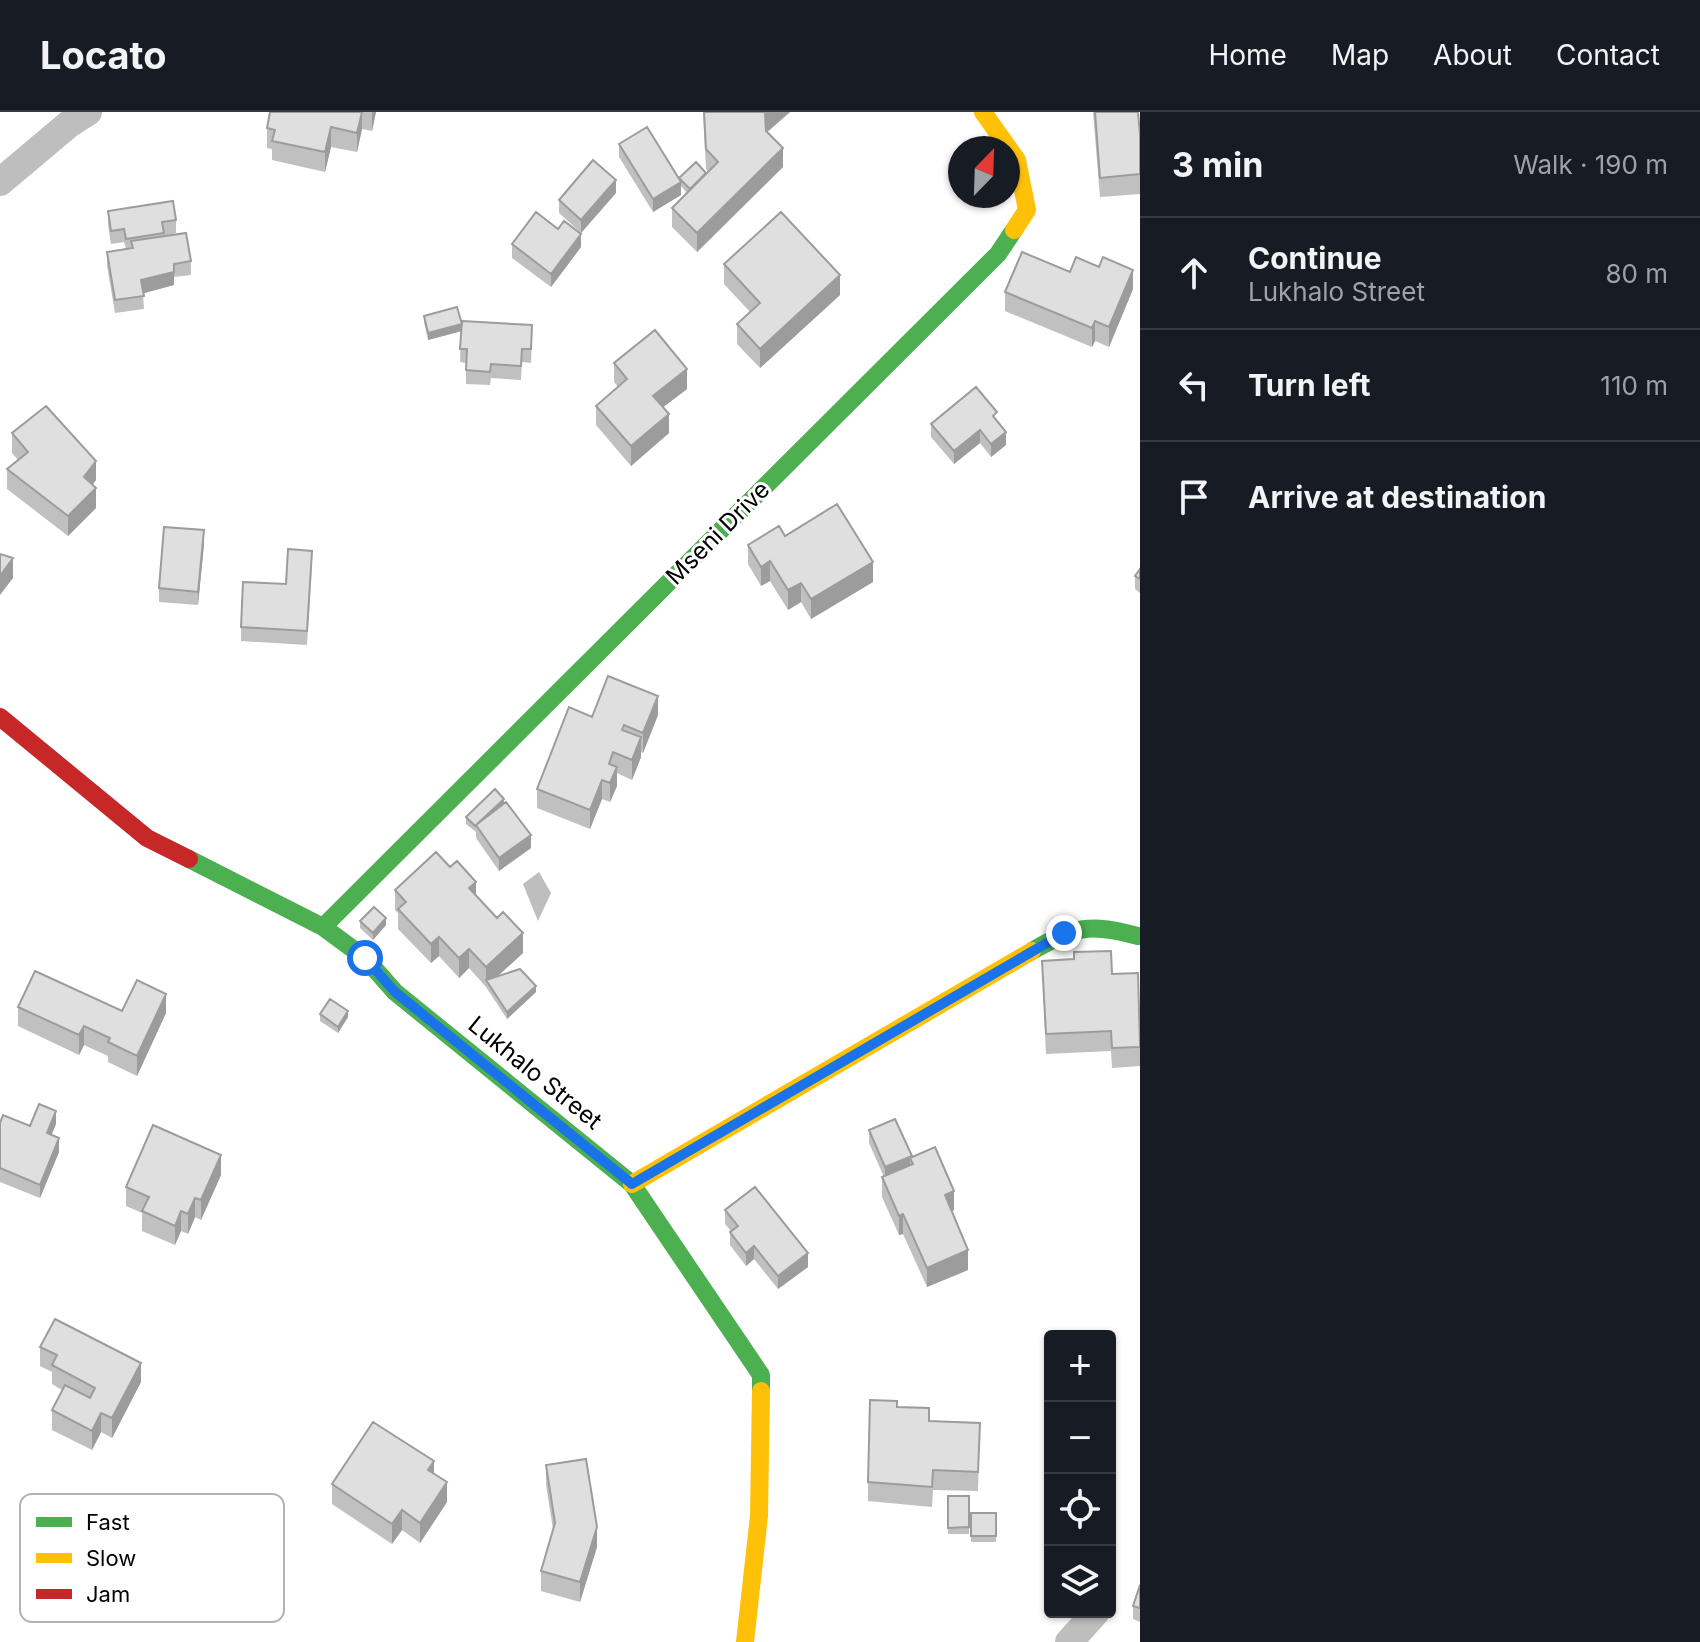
<!DOCTYPE html>
<meta charset="utf-8">
<style>
:root{--surface:#171b24;--page:#242831;--text:#f1f3f6;--muted:#9ea1a6;--line:#363941}
body{margin:0;font-family:Inter,sans-serif;background:var(--page);color:var(--text)}
.controls{position:absolute;right:24px;bottom:24px;display:grid;overflow:hidden;border-radius:8px;box-shadow:0 2px 6px #0004}
.controls button{width:72px;height:72px;display:grid;place-items:center;padding:0;border:0;border-bottom:2px solid var(--line);background:var(--surface);color:var(--text);font:40px sans-serif}
.compass{position:absolute;left:948px;top:24px;width:72px;height:72px;border-radius:50%;background:var(--surface);box-shadow:0 2px 6px #0004;rotate:23deg}
.stop{position:absolute;width:24px;height:24px;margin:-18px;border:6px solid #1a73e8;border-radius:50%;background:#fff}
.stop.end{background:#1a73e8;border-color:#fff;box-shadow:0 2px 8px #0008}
.list{margin:0;padding:0;list-style:none}
h2{display:flex;justify-content:space-between;align-items:center;height:104px;margin:0;padding:0 32px;font-size:34px}
h2 small{font-size:26px;font-weight:400;color:var(--muted)}
.list li{display:grid;grid-template-columns:52px 1fr auto;gap:24px;align-items:center;box-sizing:border-box;height:112px;padding:0 32px;border-top:2px solid var(--line)}
.list b{display:block;font-size:30px;white-space:nowrap}
.list p{margin:0;font-size:26px;white-space:nowrap;color:var(--muted)}
.list em{font-size:26px;font-style:normal;color:var(--muted)}
.icon{flex:none;width:44px;height:44px;fill:none;stroke:currentColor;stroke-width:2;stroke-linecap:round;stroke-linejoin:round}
.map{position:relative;flex:none;width:1140px;height:1530px;overflow:hidden}
header{display:flex;align-items:center;gap:48px;box-sizing:border-box;height:112px;padding:0 40px;background:var(--surface);border-bottom:2px solid var(--line)}
header strong{font-size:38px}
nav{display:flex;gap:44px;margin-inline-start:auto;font-size:28px}
main{display:flex}
aside{flex:1;background:var(--surface)}
.map>svg:first-child{display:block}
.water{fill:#bebebe}
.lines{fill:none;stroke-linecap:round;stroke-linejoin:round}
.street{stroke:#bebebe;stroke-width:28}
.fast{stroke:#4caf50;stroke-width:18}
.slow{stroke:#ffc107;stroke-width:18}
.jam{stroke:#c62828;stroke-width:18}
.wall{fill:#c0c0c0}
.shaded-wall{fill:#9c9c9c}
.building{fill:#dfdfdf;stroke:#9c9c9c;stroke-width:2}
.route{stroke:#1a73e8;stroke-width:10}
.labels{text-anchor:middle;stroke-width:6;stroke-linejoin:round;paint-order:stroke}
.street-label{font-size:24px;fill:#000;stroke:#fff}
.key{fill:#fff;stroke:#b2b2b2;stroke-width:2}
.key-label{font-size:22px;fill:#000}
</style>
<header>
<strong>Locato</strong>
<nav><a>Home</a><a>Map</a><a>About</a><a>Contact</a></nav>
</header>
<main>
<div class="map">
<svg width="1140" height="1530" viewBox="0 0 1140 1530">
<rect width="100%" height="100%" fill="#fff"/>
<path class="water" d="M539,760L551,781L538,809L523,772Z"/>
<g class="lines">
<path class="street" d="M0,70L69,12L88,0
M1069,1530L1096,1500"/>
<path class="fast" d="M189,747L323,815L365,846L395,880L632,1072L761,1263V1279
M323,815L998,142L1014,118
M1032,839C1075,814 1090,811 1138,824"/>
<path class="slow" d="M983,0L1017,48L1027,98L1014,118
M632,1072L1032,839
M745,1530L759,1404L761,1279"/>
<path class="jam" d="M0,605L147,726L189,747"/>
</g>
<path class="wall" d="M270,0H376L372,19L362,17L357,40L331,35L325,60L272,48V37L267,36V16Z
M703,0H790L767,20L783,55L697,140L672,115V96L687,81L681,74V83L653,100L619,45V32L679,68V66L706,61L708,60L706,57Z
M1093,0H1138L1140,23V82L1100,85Z
M616,81L581,121L559,101V88Z
M108,99L176,108V121L164,124L191,149V163L174,165V173L143,181L144,197L115,201L107,154V140L126,137L124,130L111,132L108,113Z
M512,132L581,135L551,175L512,146Z
M724,152L840,183L760,256L737,232V212L750,200L724,172Z
M1070,160L1133,177L1109,235L1095,229L1092,235L1005,199V180Z
M424,204L532,226L531,251L522,250L521,268L491,266L490,273L466,272V251L460,250L461,219L428,228L424,210Z
M614,251L687,277L663,295L669,321L631,354L596,313V294L618,275L614,270Z
M997,309L1006,333L991,345L980,331L954,352L931,325V312Z
M12,321L96,368L92,373L96,396L68,424L7,377V357L18,348L12,341Z
M785,424L873,470L811,507L801,490L788,498L770,469L761,474L748,452V433Z
M204,432L198,493L159,490V476Z
M312,452L307,533L241,529V515L286,472Z
M1140,457V481L1135,477V464Z
M658,603L643,641L641,640V645L632,668L617,661V674L610,690L602,687L590,717L537,696V677L592,605Z
M504,692L531,736L499,759L476,726V720L466,712V705Z
M395,778L476,784L523,841L498,864L536,880L507,907L486,875L469,856L459,866L439,844L431,851L398,817V801L395,798Z
M360,809L386,813L373,828L360,816Z
M1042,849L1112,862L1140,906V954L1112,956L1111,939L1046,942Z
M18,895L122,899L166,901L137,964L108,950V944L84,933L79,943L18,914Z
M320,902L348,905L338,921L320,909Z
M0,1011L30,1014L56,1012L51,1023L59,1040L40,1086L0,1070Z
M869,1018L912,1046L954,1098L952,1099L968,1158L927,1175L903,1122L899,1123L882,1085V1065H884L869,1031Z
M221,1063L201,1108L195,1105L188,1122L181,1119L175,1133L142,1119V1101L126,1094V1075Z
M725,1098L808,1155L778,1177L754,1147L746,1154L730,1133V1120L731,1119L725,1112Z
M40,1235L141,1270L112,1326L101,1320L92,1338L52,1318V1298L62,1278L52,1272V1260L40,1254Z
M897,1295L929,1309L980,1311L978,1379L933,1378L932,1395L868,1389V1370Z
M546,1353L597,1435L580,1490L541,1479V1459L553,1417L546,1373Z
M434,1361L447,1390L420,1431L402,1418L392,1432L332,1392V1372Z
M948,1384H969V1422H948Z
M971,1401H996V1430H971Z
M1140,1473V1510L1133,1507V1494Z"/>
<path class="shaded-wall" d="M362,0V17L357,40V21Z
M372,0H376L372,19Z
M768,0H790L765,22V2Z
M331,15V35L325,60V40Z
M783,36V55L697,140V121Z
M616,68V81L581,121V108Z
M681,70V83L653,100V87Z
M581,122V135L551,175V162Z
M1133,158V177L1109,235V215Z
M174,160V173L141,182V168Z
M840,163V183L760,256V237Z
M1095,209V229L1092,235V216Z
M462,212V219L428,228V221Z
M687,257V277L653,303V284Z
M669,302V321L631,354V334Z
M980,318V331L954,352V339Z
M1006,320V333L991,345V332Z
M96,349V368L84,385V365Z
M96,376V396L68,424V404Z
M204,418V432L198,493V480Z
M13,446V466L0,483V464Z
M770,449V469L761,474V455Z
M873,450V470L811,507V487Z
M801,471V490L788,498V478Z
M658,584V603L643,641V621Z
M641,625V645L632,668V648Z
M617,655V674L610,690V671Z
M602,668V687L590,717V698Z
M504,687V693L476,713Z
M531,723V736L499,759V746Z
M476,770V789L469,776Z
M386,806V813L373,828V821Z
M523,821V841L489,872L486,868V855Z
M439,825V844L431,851V832Z
M469,837V856L459,866V846Z
M536,874V880L507,907V900Z
M166,882V901L137,964V944Z
M348,899V905L338,921V915Z
M84,914V933L79,943V923Z
M56,999V1012L47,1034V1021Z
M59,1026V1040L40,1086V1073Z
M221,1043V1063L201,1108V1088Z
M912,1044V1049L910,1046V1058L885,1068V1055Z
M954,1079V1098L945,1102V1083Z
M195,1086V1105L188,1122V1102Z
M181,1099V1119L175,1133V1114Z
M903,1102V1122L899,1123V1104Z
M754,1134V1147L746,1154V1141Z
M968,1138V1158L927,1175V1156Z
M808,1141V1155L778,1177V1164Z
M141,1251V1270L112,1326V1306Z
M101,1301V1320L92,1338V1319Z
M434,1349V1369L428,1358Z
M447,1370V1390L420,1431V1411Z
M402,1398V1418L392,1432V1412Z
M597,1415V1435L580,1490V1470Z"/>
<path class="building" d="M270,0H362L357,21L331,15L325,40L272,29L275,18L267,16Z
M704,0H768L765,2L766,19L783,36L697,121L672,96L718,50L706,37Z
M1095,0H1138L1140,23V62L1100,66Z
M647,15L681,70L653,87L619,32Z
M593,48L616,68L581,108L559,88Z
M696,50L706,61L690,77L679,66Z
M173,89L176,108L162,110L164,121L126,127L124,117L111,119L108,99Z
M536,100L558,117L564,109L581,122L551,162L512,132Z
M781,100L840,163L760,237L737,212L760,191L724,152Z
M186,121L191,149L174,152V160L141,168L144,184L115,188L107,140L133,136L131,129Z
M1022,140L1070,160L1076,145L1099,155L1103,145L1133,158L1109,215L1095,209L1092,216L1005,180Z
M457,195L462,212L428,221L424,204Z
M462,209L532,213L531,237H522L521,254L491,252L490,260L466,258L467,237H460Z
M655,218L687,257L653,284L669,302L631,334L596,294L627,267L614,251Z
M976,275L997,300L993,304L1006,320L991,332L980,318L954,339L931,312Z
M46,294L96,349L84,365L96,376L68,404L7,357L28,340L12,321Z
M837,392L873,450L811,487L801,471L788,478L770,449L761,455L748,433L779,414L785,424Z
M164,415L204,418L198,480L159,476Z
M288,437L312,439L307,519L241,515L243,470L286,472Z
M0,442L13,446L0,464Z
M1140,457V467L1135,464Z
M608,564L658,584L643,621L624,613L622,618L641,625L632,648L613,640L609,652L617,655L610,671L602,668L590,698L537,677L569,595L592,605Z
M495,677L504,687L475,714L466,705Z
M506,690L531,723L499,746L476,713Z
M436,740L450,755L457,749L476,770L469,776L497,806L503,800L523,821L486,855L469,837L459,846L439,825L431,832L398,797L406,790L395,778Z
M374,795L386,806L373,821L360,809Z
M1111,839L1112,862L1138,861L1140,935L1112,936L1111,919L1046,922L1042,849L1074,847V840Z
M520,857L536,874L507,900L486,868Z
M35,859L122,899L137,868L166,882L137,944L108,930L110,926L84,914L79,923L18,895Z
M330,887L348,899L338,915L320,902Z
M39,992L56,999L47,1021L59,1026L40,1073L0,1056V1011L3,1003L30,1014Z
M895,1007L912,1044L885,1055L869,1018Z
M153,1013L221,1043L201,1088L195,1086L188,1102L181,1099L175,1114L142,1099L149,1085L126,1075Z
M935,1035L954,1079L945,1083L968,1138L927,1156L903,1102L899,1104L882,1065L913,1052L910,1046Z
M755,1075L808,1141L778,1164L754,1134L746,1141L730,1120L738,1114L725,1098Z
M55,1207L141,1251L112,1306L101,1301L92,1319L52,1298L65,1273L90,1286L95,1276L52,1253L57,1243L40,1235Z
M870,1288L897,1289V1295L929,1296V1309L980,1311L978,1360L933,1358L932,1375L868,1370Z
M373,1310L434,1349L428,1358L447,1370L420,1411L402,1398L392,1412L332,1372Z
M586,1347L597,1415L580,1470L541,1459L555,1411L546,1353Z
M948,1384H969V1415L948,1416Z
M971,1401H996V1424H971Z
M1140,1473V1496L1133,1494Z"/>
<g class="lines">
<path class="route" d="M365,846L395,880L632,1072L1064,821"/>
</g>
<g class="labels">
<g class="street-label">
<text transform="translate(718 421) rotate(-45)" y="8">Mseni Drive</text>
<text transform="translate(535 961) rotate(39)" y="8">Lukhalo Street</text>
</g>
</g>
<rect x="20" y="1382" width="264" height="128" rx="12" class="key"/>
<rect x="36" y="1405" width="36" height="10" fill="#4caf50"/>
<rect x="36" y="1441" width="36" height="10" fill="#ffc107"/>
<rect x="36" y="1477" width="36" height="10" fill="#c62828"/>
<g class="key-label">
<text x="86" y="1418">Fast</text>
<text x="86" y="1454">Slow</text>
<text x="86" y="1490">Jam</text>
</g>
</svg>
<div class="controls">
<button>+</button>
<button>−</button>
<button><svg class="icon" aria-label="locate" viewBox="0 0 24 24"><circle cx="12" cy="12" r="6"/><path d="M12 2v4M12 18v4M2 12h4M18 12h4"/></svg></button>
<button><svg class="icon" aria-label="layers" viewBox="0 0 24 24"><path d="M12 4l9 5-9 5-9-5zM3 14l9 5 9-5"/></svg></button>
</div>
<svg class="compass" viewBox="-18 -18 36 36"><path d="M0-13l5 13h-10z" fill="#e53935"/><path d="M0 13l5-13h-10z" fill="#9ea1a6"/></svg>
<div class="stop" style="left:365px;top:846px"></div>
<div class="stop end" style="left:1064px;top:821px"></div>
</div>
<aside>
<h2>3 min<small>Walk · 190 m</small></h2>
<ul class="list">
<li><svg class="icon" aria-label="ahead" viewBox="0 0 24 24"><path d="M12 20V5M6 11l6-6 6 6"/></svg><div><b>Continue</b><p>Lukhalo Street</p></div><em>80 m</em></li>
<li><svg class="icon" aria-label="left" viewBox="0 0 24 24"><path d="M17 20v-9H6M10 6l-5 5 5 5"/></svg><div><b>Turn left</b></div><em>110 m</em></li>
<li><svg class="icon" aria-label="arrive" viewBox="0 0 24 24"><path d="M6 21V4h12l-3 4 3 4H6"/></svg><div><b>Arrive at destination</b></div></li>
</ul>
</aside>
</main>
